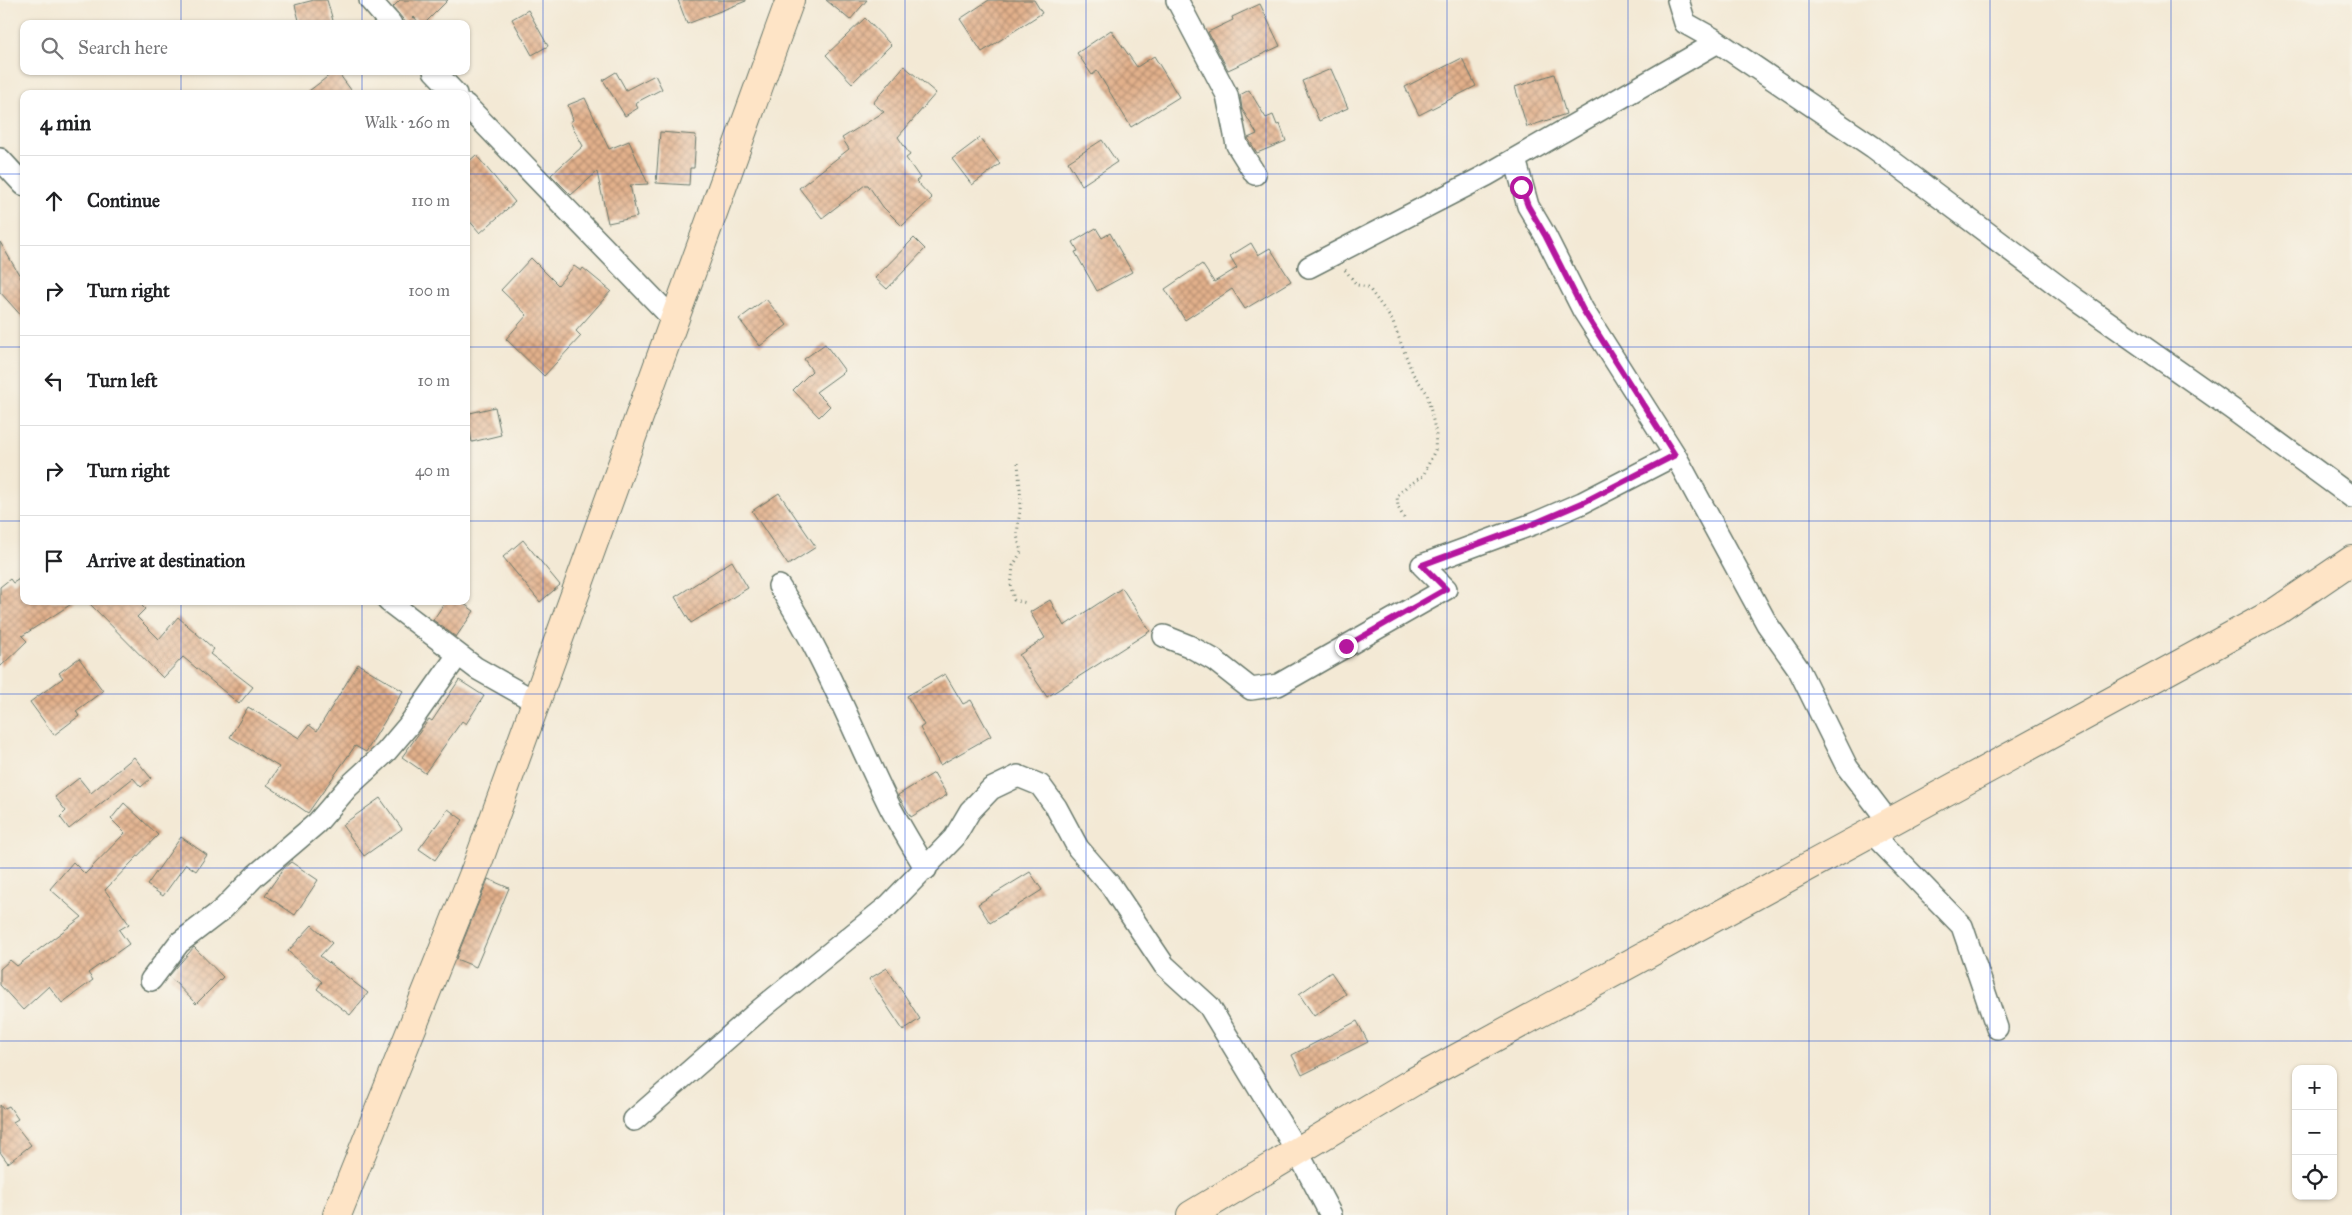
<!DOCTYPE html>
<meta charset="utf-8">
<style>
:root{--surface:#fff;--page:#f6f6f6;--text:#202124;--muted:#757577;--line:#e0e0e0}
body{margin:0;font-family:"IM FELL Great Primer",serif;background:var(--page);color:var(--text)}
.controls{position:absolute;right:15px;bottom:15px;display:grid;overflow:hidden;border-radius:10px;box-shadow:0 1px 4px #0004}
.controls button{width:45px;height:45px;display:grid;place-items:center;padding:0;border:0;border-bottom:1px solid var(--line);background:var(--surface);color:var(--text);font:25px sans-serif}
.stop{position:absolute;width:15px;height:15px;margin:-11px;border:4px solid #b5179e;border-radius:50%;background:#fff}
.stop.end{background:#b5179e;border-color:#fff;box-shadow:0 1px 5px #0008}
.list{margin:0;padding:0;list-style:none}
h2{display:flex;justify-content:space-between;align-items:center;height:65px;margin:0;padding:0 20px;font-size:21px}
h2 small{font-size:16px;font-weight:400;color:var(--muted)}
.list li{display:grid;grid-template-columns:32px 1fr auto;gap:15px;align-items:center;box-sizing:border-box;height:90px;padding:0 20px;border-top:1px solid var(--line)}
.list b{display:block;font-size:19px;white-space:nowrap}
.list em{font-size:16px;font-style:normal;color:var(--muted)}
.icon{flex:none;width:28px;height:28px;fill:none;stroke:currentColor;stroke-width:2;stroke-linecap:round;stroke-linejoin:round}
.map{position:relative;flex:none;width:2352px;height:1215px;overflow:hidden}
.search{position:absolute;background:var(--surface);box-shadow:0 1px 4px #0004;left:20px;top:20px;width:450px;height:55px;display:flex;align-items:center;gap:12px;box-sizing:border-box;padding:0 18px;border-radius:10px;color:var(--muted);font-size:19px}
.panel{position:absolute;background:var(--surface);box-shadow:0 1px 4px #0004;left:20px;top:90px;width:450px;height:515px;border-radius:10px}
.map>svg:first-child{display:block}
.building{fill:url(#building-cross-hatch)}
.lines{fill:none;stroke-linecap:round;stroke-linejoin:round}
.street-casing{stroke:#69796c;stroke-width:24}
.secondary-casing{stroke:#69796c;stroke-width:30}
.path{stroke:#69796c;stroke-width:3;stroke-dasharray:1 4;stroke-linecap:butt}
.street{stroke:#fff;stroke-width:21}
.secondary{stroke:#fee4c6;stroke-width:28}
.route{stroke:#b5179e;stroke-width:6}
.grid{fill:none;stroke:#1d4ed8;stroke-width:1;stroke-opacity:0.55}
</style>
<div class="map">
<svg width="2352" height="1215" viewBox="0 0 2352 1215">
<defs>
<pattern id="building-cross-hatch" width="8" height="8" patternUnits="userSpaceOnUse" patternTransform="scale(1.25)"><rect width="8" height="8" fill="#e2b08b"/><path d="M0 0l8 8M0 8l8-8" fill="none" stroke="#b79072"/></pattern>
</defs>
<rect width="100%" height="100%" fill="#f7f3e8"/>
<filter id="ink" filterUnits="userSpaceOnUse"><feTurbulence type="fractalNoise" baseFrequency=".02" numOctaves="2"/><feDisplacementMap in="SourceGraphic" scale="10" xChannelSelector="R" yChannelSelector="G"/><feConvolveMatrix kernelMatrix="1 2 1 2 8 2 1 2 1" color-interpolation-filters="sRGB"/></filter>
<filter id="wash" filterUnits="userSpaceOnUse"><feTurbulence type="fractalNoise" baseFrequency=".0096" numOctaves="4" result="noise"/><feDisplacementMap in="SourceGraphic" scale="20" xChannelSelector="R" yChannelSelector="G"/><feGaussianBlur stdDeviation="1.12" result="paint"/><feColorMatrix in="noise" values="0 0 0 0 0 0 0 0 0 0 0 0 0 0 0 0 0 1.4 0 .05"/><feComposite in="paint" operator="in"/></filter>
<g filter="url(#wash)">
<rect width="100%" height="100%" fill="#f3e9d5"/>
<g id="blocks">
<path class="building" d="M314,0H327L334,24H300L295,5Z
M400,0H448L424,24H420L414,17L407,24L393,7Z
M678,0H746V1L687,24Z
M826,0H867L850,20Z
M989,0H1034L1042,13L982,52L960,19Z
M1260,4L1280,46L1228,70L1208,32L1233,20L1232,17Z
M528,10L548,46L532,55L512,19Z
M865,18L891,45L852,83L826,55Z
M1111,30L1137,67L1154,56L1179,97L1131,127L1097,71L1092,75L1077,53Z
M1462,58L1476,86L1419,115L1405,87Z
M904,66L936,93L898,137L910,155L906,158L920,178L916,181L932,198L902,226L883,207L868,185H865L822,218L799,188L849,149L842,138L884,112L873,103Z
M1331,69L1348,108L1319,121L1302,81Z
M335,71H337L354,94H305Z
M616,72L626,90L655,75L662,89L635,103L638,108L625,116L603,80Z
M1554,74L1566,114L1527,127L1515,87Z
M1249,90L1266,118L1273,115L1277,125L1280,124L1286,141L1257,153L1248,138L1257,134L1242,109L1240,95Z
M585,98L609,149L629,141L648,184L630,185L637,217L608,223L597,172L571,195L551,175L583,146L570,122L573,120L568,105Z
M660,132L696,135L694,168H690L689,185L656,183Z
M980,138L1000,164L972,185L952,159Z
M1102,140L1117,162L1082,185L1068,162Z
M476,155L515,202L480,233L466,217V164Z
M1096,228L1102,238L1110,233L1132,272L1097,291L1075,252L1078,251L1073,242Z
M914,238L925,249L887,289L875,278Z
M0,242L24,283V319L0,292Z
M1251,243L1258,255L1270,248L1291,281L1245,309L1232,289L1185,320L1165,289L1202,264L1214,282L1237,268L1230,256Z
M531,258L558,285L574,266L581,271L583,268L611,291L576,331L581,336L544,376L506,339L527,315L501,290Z
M766,299L787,325L760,346L739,319Z
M825,344L845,371L816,392L830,406L819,417L793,390L812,371L804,359Z
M495,407L501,435L472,442L466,414Z
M779,493L816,547L788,565L752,511Z
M523,540L560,585L540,602L503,557Z
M732,561L748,588L691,623L675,597Z
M24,576V601H76L22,636L27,641L0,667V587L10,579L13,583Z
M1122,588L1150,631L1047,697L1019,655L1045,638L1030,612L1050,600L1064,626Z
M87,601H137L145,609L137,617L159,639L178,617L214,649L210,654L253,687L239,704L183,657L163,678Z
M446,601H460L474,611L456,637L433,620Z
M79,658L103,691L76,711L79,716L54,735L30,702L63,678L59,673Z
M358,664L403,691L366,752L355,746L308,813L267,785L279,767L230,737L248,707L299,738L309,725L317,731Z
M945,674L963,704L971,700L991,736L940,765L920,728L924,725L907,696Z
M459,680L484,696L466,724L462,721L425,773L402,757L429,719L432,721Z
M134,757L151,778L141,787L133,778L69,829L60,817L66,811L55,797L79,778L91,793Z
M934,773L947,795L911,817L898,795Z
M380,798L402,829L364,856L342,825Z
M124,803L158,835L105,890L129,924L119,930L129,944L88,973L93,980L62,1003L49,986L23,1010L0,985V969L10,960L17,966L82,917L50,889L73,862L85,874L125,833L111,819Z
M448,809L463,820L435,860L419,849Z
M181,837L207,855L196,871L186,864L163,896L147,885Z
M291,862L318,880L295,915L265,895L284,868Z
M1030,872L1042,890L990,923L978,904Z
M488,879L509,888L476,967L456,959Z
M312,925L332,943L320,956L368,993L350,1015L317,989L322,982L288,951Z
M194,947L223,977L196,1004L169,976Z
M887,968L920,1019L903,1030L869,979Z
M1331,972L1346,994L1314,1016L1299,994Z
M1357,1021L1368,1042L1302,1075L1292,1055Z
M0,1105L3,1109L9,1106L18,1119L13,1122L31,1145L8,1163L0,1152Z"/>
</g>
</g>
<g filter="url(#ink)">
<use href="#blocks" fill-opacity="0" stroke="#69796c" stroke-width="1"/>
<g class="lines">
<g class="street-casing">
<path id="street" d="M370,0L391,24
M1177,0L1227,95L1237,145L1255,174
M1678,0L1685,23L1712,38L1873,147L2074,298L2232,409L2352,497
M434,71L456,94
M466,105L674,320
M0,159L24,185
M1515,159L1528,206L1545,235L1583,310L1675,455L1767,624L1798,668L1847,767L1889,822
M1309,267L1487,175L1718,42
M779,586C825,656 854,735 891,809C902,829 914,849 926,869
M388,601L476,668L536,702
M1164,636L1189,646L1214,660L1251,689L1278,685L1446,589L1422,565L1533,524L1582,503L1675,455
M1871,832L1962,926L1997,1028
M151,980L179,943L222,910L256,875L317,823L348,787L386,752L408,726L458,655
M634,1120L762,1008L888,906L954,838L970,811L991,789L1018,776L1040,785L1056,807L1078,848L1111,886L1164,965L1209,1006L1297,1151L1331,1215"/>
</g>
<g class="secondary-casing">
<path id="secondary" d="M337,1215L476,868L790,0
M1191,1215L1413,1082L2277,611L2352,560"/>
</g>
<path class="path" d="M1345,270L1357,285L1368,287L1392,320L1413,374L1427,393L1436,434L1435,450L1423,476L1406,487L1397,496L1398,507L1405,520
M1018,463L1021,501L1017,535L1021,552L1013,566L1011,587L1014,600L1027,603"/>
<use href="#street" class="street"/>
<use href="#secondary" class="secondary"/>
</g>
</g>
<g class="lines" filter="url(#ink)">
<path class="route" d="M1346,646L1446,589L1422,565L1533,524L1582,503L1675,455L1583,310L1545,235L1528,206L1521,187"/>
</g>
<path class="grid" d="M181,0V24M362,0V24M543,0V1215M724,0V1215M905,0V1215M1086,0V1215M1266,0V1215M1447,0V1215M1628,0V1215M1809,0V1215M1990,0V1215M2171,0V1215M181,71V94M362,71V94M0,174H24M466,174H2352M0,347H24M466,347H2352M0,521H24M466,521H2352M181,601V1215M362,601V1215M0,694H2352M0,868H2352M0,1041H2352"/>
</svg>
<div class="controls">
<button>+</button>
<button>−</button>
<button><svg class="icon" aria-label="locate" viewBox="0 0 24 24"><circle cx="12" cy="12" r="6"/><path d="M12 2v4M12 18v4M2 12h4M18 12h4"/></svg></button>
</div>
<div class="stop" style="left:1521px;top:187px"></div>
<div class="stop end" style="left:1346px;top:646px"></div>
<div class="search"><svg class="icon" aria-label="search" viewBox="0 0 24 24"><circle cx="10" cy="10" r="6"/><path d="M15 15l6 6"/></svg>Search here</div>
<section class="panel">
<h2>4 min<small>Walk · 260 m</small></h2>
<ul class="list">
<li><svg class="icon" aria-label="ahead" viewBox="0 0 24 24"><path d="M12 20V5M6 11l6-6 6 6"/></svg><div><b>Continue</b></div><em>110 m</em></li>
<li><svg class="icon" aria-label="right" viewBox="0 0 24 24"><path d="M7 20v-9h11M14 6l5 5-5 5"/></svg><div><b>Turn right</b></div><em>100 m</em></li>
<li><svg class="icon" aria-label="left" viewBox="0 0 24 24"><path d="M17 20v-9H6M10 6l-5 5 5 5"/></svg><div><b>Turn left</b></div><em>10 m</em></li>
<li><svg class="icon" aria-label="right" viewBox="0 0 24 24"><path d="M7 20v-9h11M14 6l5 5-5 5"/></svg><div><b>Turn right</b></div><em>40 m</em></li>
<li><svg class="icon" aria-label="arrive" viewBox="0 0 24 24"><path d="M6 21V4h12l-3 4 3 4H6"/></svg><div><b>Arrive at destination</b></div></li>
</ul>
</section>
</div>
